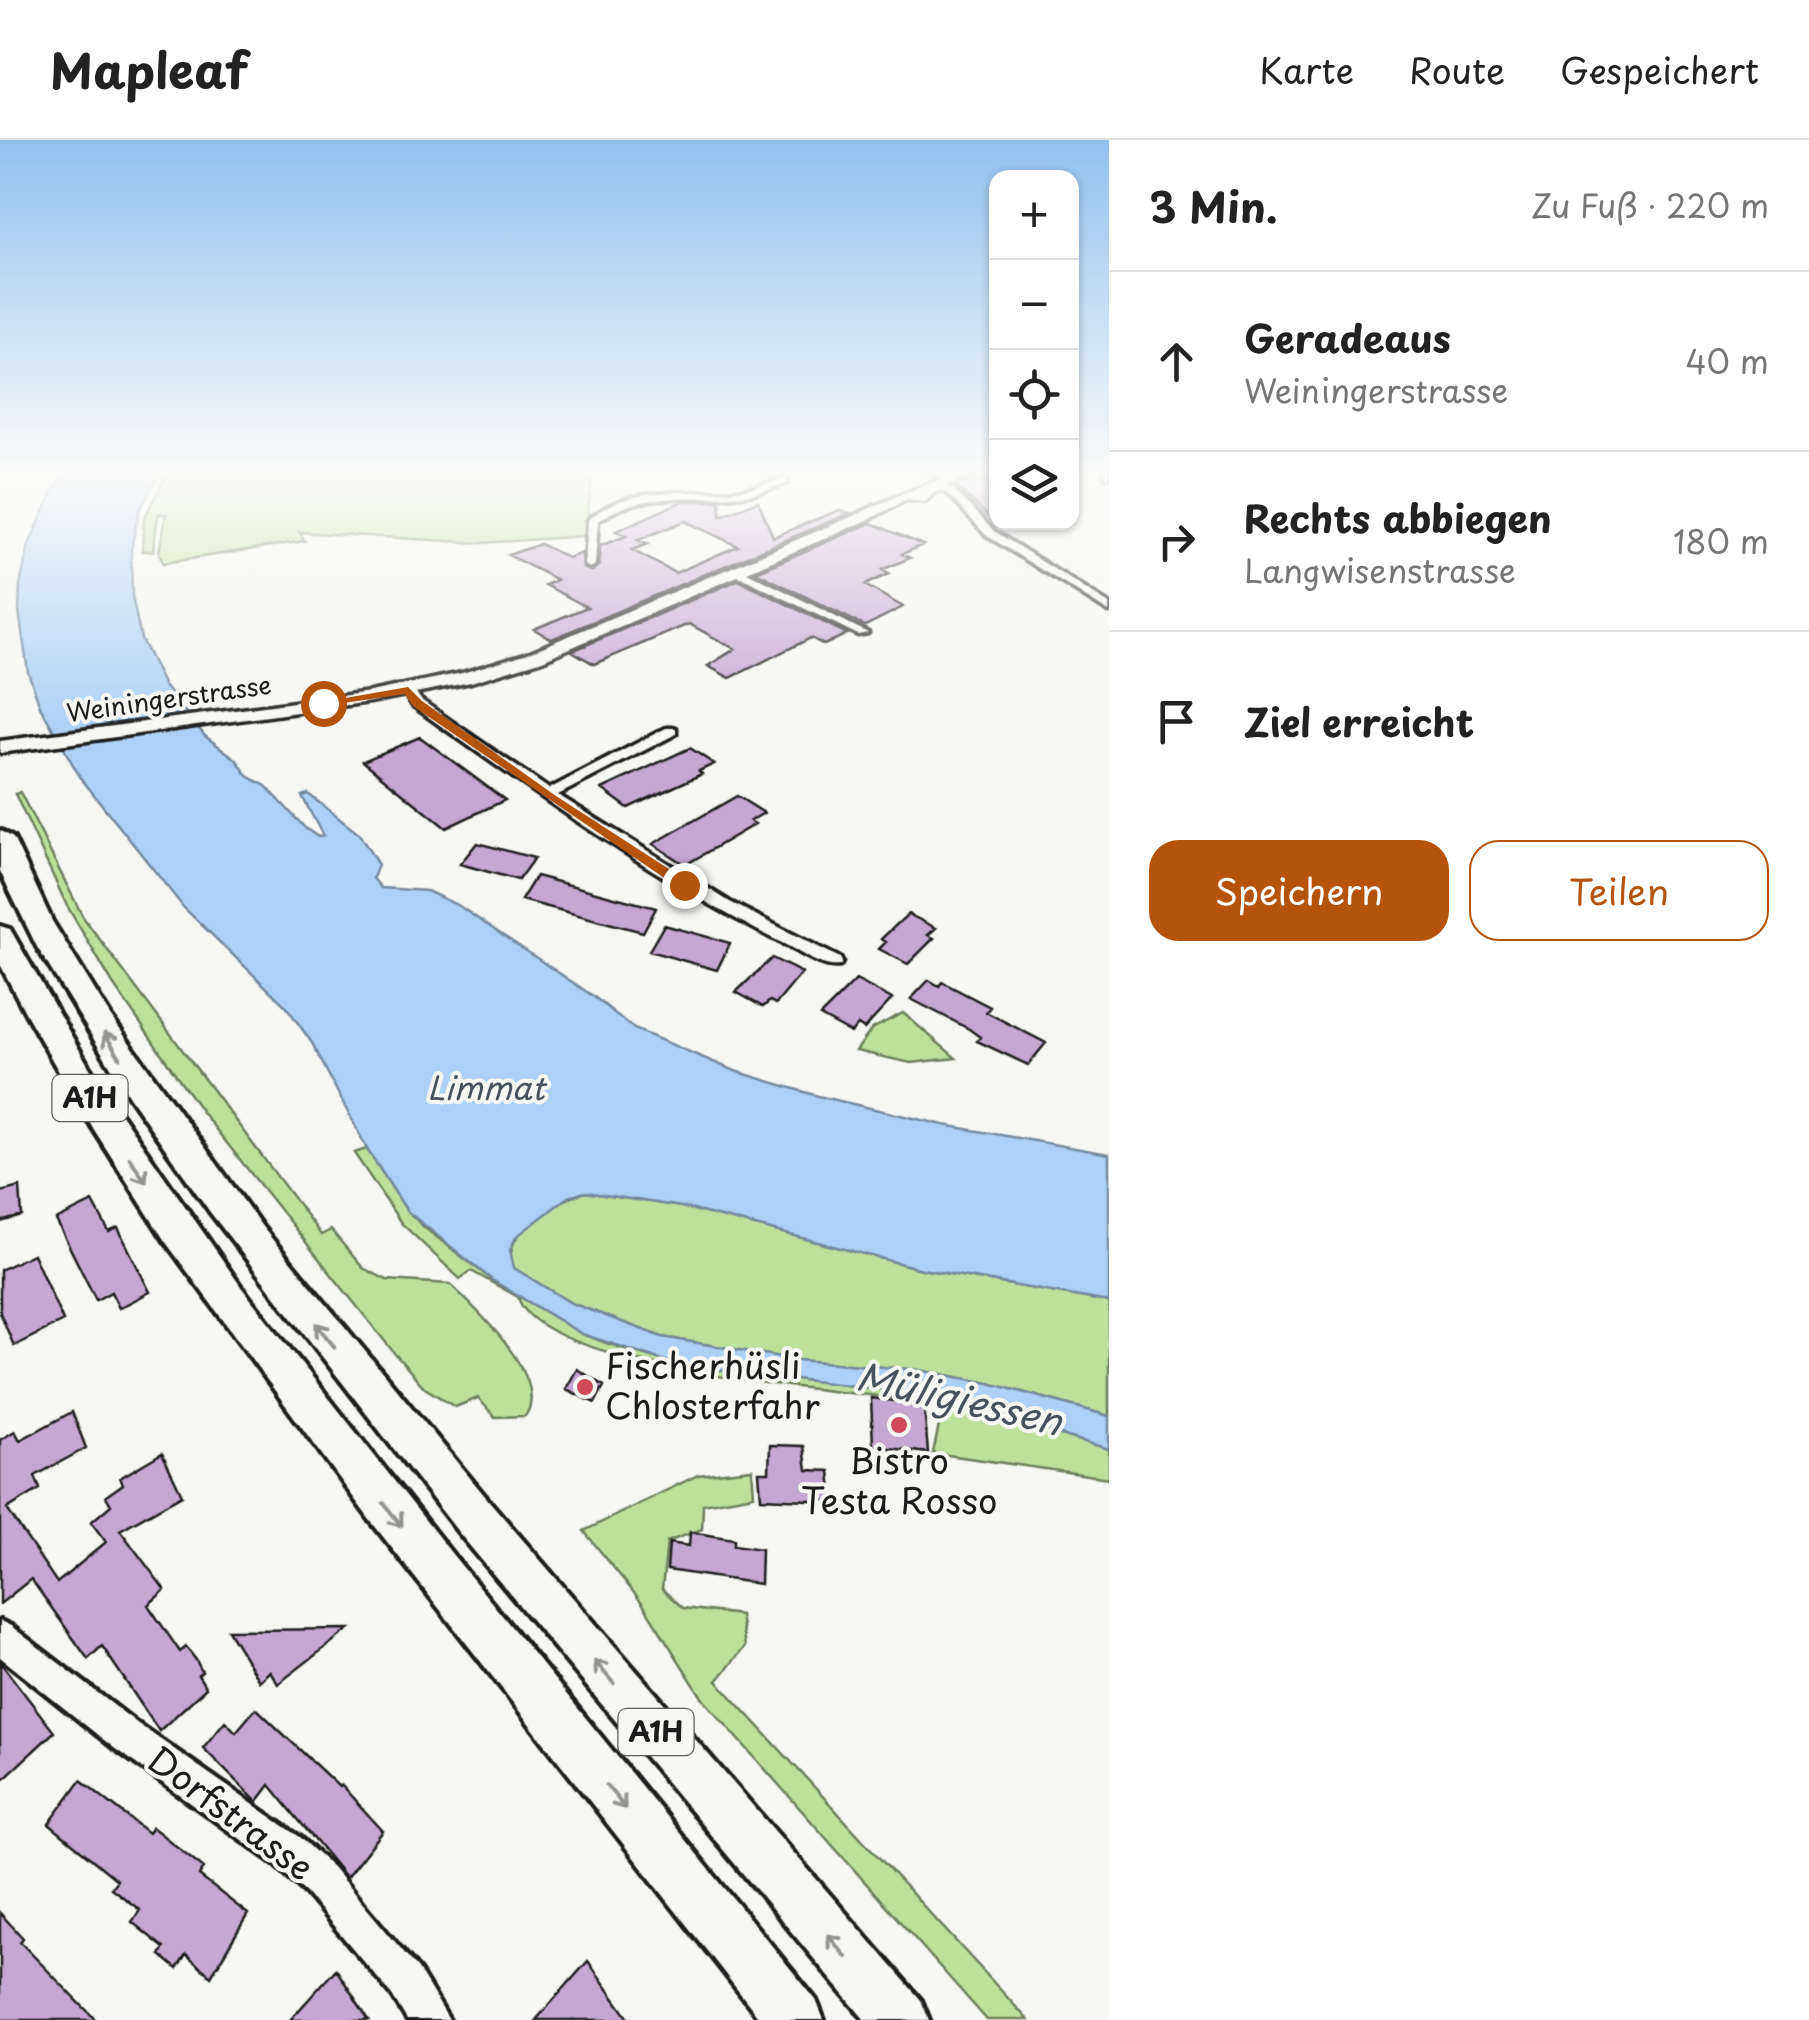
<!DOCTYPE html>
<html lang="de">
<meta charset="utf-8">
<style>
:root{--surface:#fff;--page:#f6f6f6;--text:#222;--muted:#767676;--line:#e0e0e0;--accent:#b45309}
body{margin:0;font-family:"Playpen Sans",sans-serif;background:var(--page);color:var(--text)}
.controls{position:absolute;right:30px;top:30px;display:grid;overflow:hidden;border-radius:20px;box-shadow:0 2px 8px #0004}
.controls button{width:90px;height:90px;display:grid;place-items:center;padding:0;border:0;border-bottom:2px solid var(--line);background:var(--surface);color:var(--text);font:50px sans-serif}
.stop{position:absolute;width:30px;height:30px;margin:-22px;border:8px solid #b45309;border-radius:50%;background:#fff}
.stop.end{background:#b45309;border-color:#fff;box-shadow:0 2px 10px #0008}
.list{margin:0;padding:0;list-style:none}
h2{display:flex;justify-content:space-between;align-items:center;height:130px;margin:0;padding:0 40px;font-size:42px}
h2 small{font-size:32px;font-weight:400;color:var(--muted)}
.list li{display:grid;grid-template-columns:65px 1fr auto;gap:30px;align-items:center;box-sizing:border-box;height:180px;padding:0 40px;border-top:2px solid var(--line)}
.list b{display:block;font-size:38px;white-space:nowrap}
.list p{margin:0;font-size:32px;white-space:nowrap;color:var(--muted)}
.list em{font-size:32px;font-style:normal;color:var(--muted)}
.actions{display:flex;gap:20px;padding:30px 40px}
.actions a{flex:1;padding:22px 0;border:2px solid var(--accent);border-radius:30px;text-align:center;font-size:35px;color:var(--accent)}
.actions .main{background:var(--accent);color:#fff}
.icon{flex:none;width:55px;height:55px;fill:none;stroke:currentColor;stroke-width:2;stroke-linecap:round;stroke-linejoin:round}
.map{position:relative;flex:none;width:1109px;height:1880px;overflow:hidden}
header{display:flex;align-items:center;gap:60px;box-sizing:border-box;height:140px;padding:0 50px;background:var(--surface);border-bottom:2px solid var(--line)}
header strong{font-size:48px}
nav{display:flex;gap:55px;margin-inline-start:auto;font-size:35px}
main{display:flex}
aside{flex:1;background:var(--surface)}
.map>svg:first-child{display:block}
.green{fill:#bde19b;stroke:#6c7e5c;stroke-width:2.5}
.water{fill:#add1f6;stroke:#73899f;stroke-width:2.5}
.building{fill:#c6a7d3;stroke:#1c1c1c;stroke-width:2.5;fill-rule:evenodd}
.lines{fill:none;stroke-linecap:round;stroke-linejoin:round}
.minor-casing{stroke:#1c1c1c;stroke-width:7}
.tertiary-casing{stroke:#1c1c1c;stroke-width:8}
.secondary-casing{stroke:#1c1c1c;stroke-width:7}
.motorway-casing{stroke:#1c1c1c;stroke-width:8}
.minor{fill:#f6f6f2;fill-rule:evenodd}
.tertiary{fill:#f6f6f2;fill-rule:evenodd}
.secondary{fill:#f6f6f2;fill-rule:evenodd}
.motorway{fill:#f6f6f2;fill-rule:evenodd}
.oneway{stroke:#949492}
.route{fill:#b45309}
.poi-dot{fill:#d1495b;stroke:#f6f6f2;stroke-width:4}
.labels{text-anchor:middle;stroke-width:8;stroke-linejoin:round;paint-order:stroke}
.far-street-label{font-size:25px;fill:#1c1c1c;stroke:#f6f6f2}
.shield{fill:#f6f6f2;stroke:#5d5d5c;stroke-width:2.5}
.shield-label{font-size:28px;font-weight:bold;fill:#1c1c1c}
.water-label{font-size:32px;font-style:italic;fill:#48525d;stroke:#f6f6f2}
.near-poi-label{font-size:35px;fill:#1c1c1c;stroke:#f6f6f2;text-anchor:start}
.near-street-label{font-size:35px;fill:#1c1c1c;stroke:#f6f6f2}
.near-water-label{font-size:38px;font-style:italic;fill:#48525d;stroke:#f6f6f2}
</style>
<header>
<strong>Mapleaf</strong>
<nav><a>Karte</a><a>Route</a><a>Gespeichert</a></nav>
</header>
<main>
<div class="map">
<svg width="1109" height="1880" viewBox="0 0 1109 1880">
<rect width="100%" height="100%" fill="#f6f6f2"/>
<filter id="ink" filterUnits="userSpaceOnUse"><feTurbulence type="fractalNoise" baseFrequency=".01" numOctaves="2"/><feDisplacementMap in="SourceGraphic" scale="20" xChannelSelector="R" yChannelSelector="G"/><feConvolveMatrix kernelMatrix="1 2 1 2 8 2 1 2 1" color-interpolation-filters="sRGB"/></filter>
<g filter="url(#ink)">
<path class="green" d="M170,329H593L585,396L481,403L299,392L305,401L163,423L159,413L166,374H158L153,411H142L144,378Z
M20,652L83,777L321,1095L331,1090L363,1128L387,1140L450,1144C475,1168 552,1240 525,1276L495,1277L478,1258L455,1267L425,1248L395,1214L202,972L113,844L67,766L15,654Z
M903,873L956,918L911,923L856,911L872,889Z
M367,1009L407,1071L425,1088L492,1140L582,1194L609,1204L678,1225L921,1254L1109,1309V1338L933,1313L944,1263C871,1254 538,1232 518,1157L471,1131L460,1139L401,1083L354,1013Z
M585,1052L682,1067L922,1129L1109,1162V1276L989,1243L919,1230L798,1220L662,1197L571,1163L513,1128C499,1092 556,1061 585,1052Z
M752,1329L754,1355L703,1364L702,1389L667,1402L662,1449L683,1468L740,1475L745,1507L717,1541L1028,1880H987L703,1559L643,1464L584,1391L698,1335Z"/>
<path class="water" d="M70,329H162L139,371L131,409L132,456L141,499L164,546L205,596L236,619L248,636L266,646L305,688L318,697L323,696L302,656L308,654L359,694L378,725L373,738L381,748L427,751L459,766L593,856L634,889L735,931L818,956L944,985L1109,1014V1162L922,1129L682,1067L585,1052L568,1057L516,1097L510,1110L514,1128L571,1163L662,1197L798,1220L919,1230L989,1243L1109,1276V1309L921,1254L678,1225L582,1194L492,1140L407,1071L367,1009L312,903L286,866L184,768L80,637L40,566L28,532L19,471L20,445L29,405L52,354Z"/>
<path class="building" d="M977,336L996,344V384L956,346Z
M683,361H720L721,376L758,361L773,397L839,370L850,373L552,499L534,489L587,467L545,445L557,440L508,415L540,404L568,418L582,413L583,428L592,431L599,425L600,406L626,396L616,391ZM685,381L738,406L675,433L632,410L648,404L638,400Z
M871,383L923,405L902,414L910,418L882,430L889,434L865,445L903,467L865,486L756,432Z
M738,440L847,494L824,505L811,498L730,538L708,526L735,509L689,484L594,524L572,511Z
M420,597L505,660L446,688L363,621Z
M690,608L714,624L699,631L702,634L628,668L602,649Z
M737,656L764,673L750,681L755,684L685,725L653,704Z
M477,703L534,718L518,740L460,724Z
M536,736L656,768L643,792L521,760Z
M908,774L936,788L928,795L934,798L908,824L879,809L886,802L881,799Z
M664,785L730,803L717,830L649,811Z
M772,818L802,833L776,864L770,861L763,867L736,852Z
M856,840L892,859L864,889L858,885L851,893L820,876Z
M929,840L939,846L942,842L990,867L986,872L1046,903L1028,925L977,901L980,897L969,889L911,859Z
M20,1047L22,1076L0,1082V1052Z
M93,1062L109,1092L118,1088L150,1152L119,1168L111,1152L96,1160L56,1080Z
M33,1114L63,1181L14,1206L0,1173V1130Z
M577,1229L604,1246L595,1263L566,1249Z
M871,1258L924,1265L928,1313L873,1306Z
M72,1272L86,1308L35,1336L40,1349L7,1369L57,1443L106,1402L91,1382L111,1365L106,1356L123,1344L120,1338L162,1313L182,1355L120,1390L165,1450L148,1465L180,1512L186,1507L196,1520L202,1532L198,1535L206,1548L159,1591L102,1506L88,1519L31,1439L0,1464V1300L15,1291L20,1300Z
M770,1305L804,1306L807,1330L830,1331L833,1361L761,1358L759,1332H769Z
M690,1392L734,1399V1405L761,1409L760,1444L667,1430L669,1403L689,1406Z
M349,1489L278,1544L270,1531L259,1541L228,1490Z
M0,1522L54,1592L0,1642Z
M256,1568L339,1647L341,1645L383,1691L346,1738L270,1645L257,1662L203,1608L225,1581L236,1592Z
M81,1640L148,1693L152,1687L204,1728L199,1736L248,1774L211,1836L186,1815L177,1829L160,1815L164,1808L132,1782L140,1770L111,1748L117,1740L49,1684Z
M0,1773L23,1798L20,1802L96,1880H0Z
M588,1821L630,1880H536Z
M336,1829L369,1880H290Z"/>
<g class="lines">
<g class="minor-casing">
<path id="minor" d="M921,329H934L957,339L949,341Z
M1109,330V337L1105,336V332Z
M785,338L788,339V343C771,349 753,355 735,356C686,360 640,351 598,381L595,425L590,428L585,425L588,380C631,342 687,356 739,350C755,348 770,342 785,338Z
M934,344L953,349L994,391L1109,464V472L986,395L947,353L934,348Z
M733,429H741L868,493L858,495L733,433Z
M404,547H412L421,560L549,649L666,588H676V594L558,655L730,762L840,818L842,822L840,826C822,829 800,812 784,804C652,738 532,651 413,566L402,550Z"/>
</g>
<g class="tertiary-casing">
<path id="tertiary" d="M0,1481L11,1486L138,1584L300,1697L332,1727L418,1829L449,1880H407L392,1855L306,1753L274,1723L114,1608L0,1517Z"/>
</g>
<g class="secondary-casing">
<path id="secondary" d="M965,329H983L934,353L925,362L906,360L868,380L540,521L471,542L370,562L0,613V601L370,552L462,533L528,513L858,374C893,356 929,345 965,329Z"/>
</g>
<g class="motorway-casing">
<path id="motorway" d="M0,690L13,698L52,781L111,877L263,1088L490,1362L921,1860L929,1880H865L459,1393L210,1072L130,958L37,807L0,731Z
M0,786L10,789L95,937L242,1148L452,1414L816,1860L824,1880H761L370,1380L165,1101L72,955L25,872L0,824Z"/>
</g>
<use href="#minor" class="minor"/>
<use href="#tertiary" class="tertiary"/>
<use href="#secondary" class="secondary"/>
<use href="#motorway" class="motorway"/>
</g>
<defs><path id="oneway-shaft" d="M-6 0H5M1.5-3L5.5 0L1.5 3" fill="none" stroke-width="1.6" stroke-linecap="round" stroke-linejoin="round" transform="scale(2.5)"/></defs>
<g class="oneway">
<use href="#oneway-shaft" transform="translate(112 905) rotate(-123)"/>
<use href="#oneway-shaft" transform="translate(138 1030) rotate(56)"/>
<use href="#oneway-shaft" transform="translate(325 1195) rotate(-129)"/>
<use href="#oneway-shaft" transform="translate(393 1375) rotate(52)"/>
<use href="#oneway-shaft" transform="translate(604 1532) rotate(-130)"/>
<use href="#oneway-shaft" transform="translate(616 1657) rotate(51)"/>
<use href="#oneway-shaft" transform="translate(837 1806) rotate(-130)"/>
</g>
</g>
<linearGradient id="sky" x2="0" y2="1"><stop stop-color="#90c0ee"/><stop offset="0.56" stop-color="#fbfbf9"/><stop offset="1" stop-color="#fbfbf9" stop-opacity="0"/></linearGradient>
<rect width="1109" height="592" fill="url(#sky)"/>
<path class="route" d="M408,547L422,561L556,656L689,742V748H679L413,566L405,554L323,566L317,563Z"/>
<g class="poi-dot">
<circle cx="585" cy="1247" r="10"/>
<circle cx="899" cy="1285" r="10"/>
</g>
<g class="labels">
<g class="far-street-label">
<text transform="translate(169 559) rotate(-8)" y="9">Weiningerstrasse</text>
</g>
<g class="shield">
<rect x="52.5" y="935" width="75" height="46" rx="8"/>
<rect x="618.5" y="1569" width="75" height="46" rx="8"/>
</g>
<g class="shield-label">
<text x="90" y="968">A1H</text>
<text x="656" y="1602">A1H</text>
</g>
<g class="water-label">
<text x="486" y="960">Limmat</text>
</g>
<g class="near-poi-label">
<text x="605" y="1239">Fischerhüsli<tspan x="605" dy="40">Chlosterfahr</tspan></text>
<text x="899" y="1334" text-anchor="middle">Bistro<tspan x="899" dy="40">Testa Rosso</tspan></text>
</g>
<g class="near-street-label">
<text transform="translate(230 1674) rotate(37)" y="12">Dorfstrasse</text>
</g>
<g class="near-water-label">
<text transform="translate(959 1260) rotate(13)" y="13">Müligiessen</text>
</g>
</g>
</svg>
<div class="controls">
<button>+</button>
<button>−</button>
<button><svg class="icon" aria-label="locate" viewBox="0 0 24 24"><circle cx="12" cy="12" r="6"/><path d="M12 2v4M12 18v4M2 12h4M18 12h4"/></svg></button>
<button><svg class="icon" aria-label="layers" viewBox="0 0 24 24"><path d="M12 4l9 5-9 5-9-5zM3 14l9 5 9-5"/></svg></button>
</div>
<div class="stop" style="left:323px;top:563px"></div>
<div class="stop end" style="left:684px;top:745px"></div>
</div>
<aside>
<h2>3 Min.<small>Zu Fuß · 220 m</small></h2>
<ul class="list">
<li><svg class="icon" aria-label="ahead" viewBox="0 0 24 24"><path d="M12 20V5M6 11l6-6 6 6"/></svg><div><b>Geradeaus</b><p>Weiningerstrasse</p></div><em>40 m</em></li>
<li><svg class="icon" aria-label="right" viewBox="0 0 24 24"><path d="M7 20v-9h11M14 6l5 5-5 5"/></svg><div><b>Rechts abbiegen</b><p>Langwisenstrasse</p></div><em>180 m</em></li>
<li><svg class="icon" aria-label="arrive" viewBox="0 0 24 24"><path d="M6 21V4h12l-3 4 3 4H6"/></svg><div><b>Ziel erreicht</b></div></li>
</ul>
<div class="actions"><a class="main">Speichern</a><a>Teilen</a></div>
</aside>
</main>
